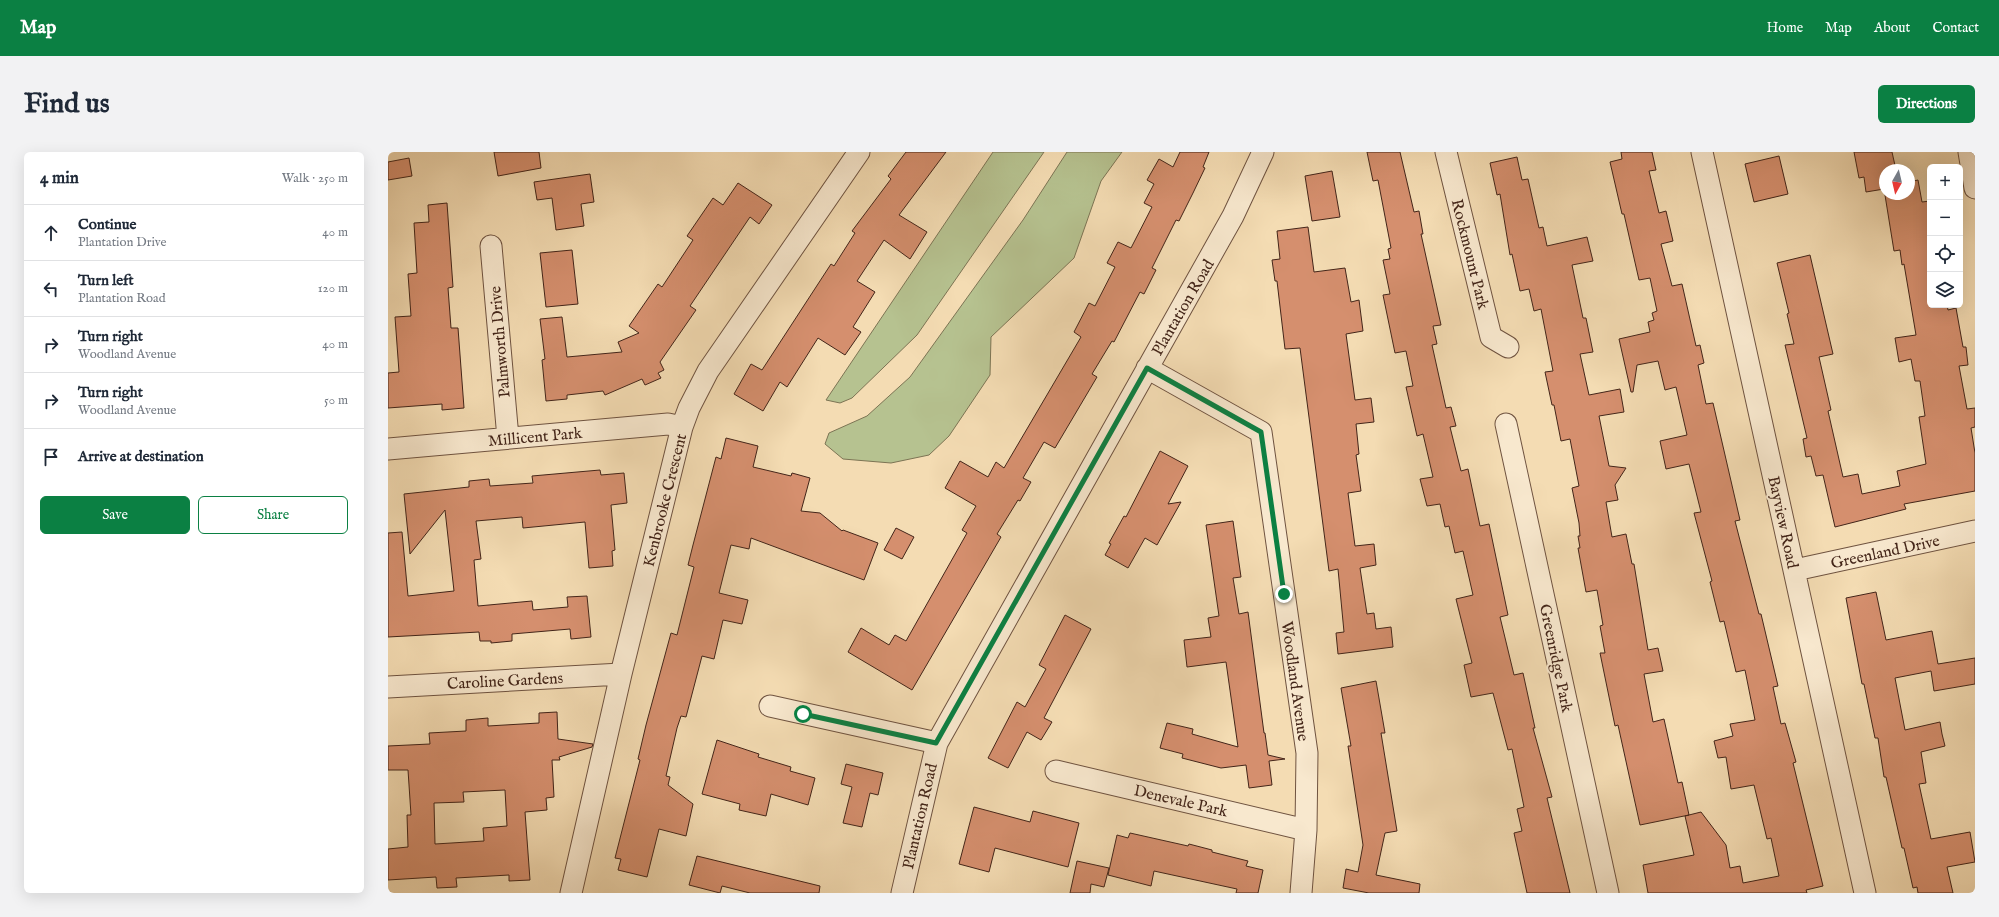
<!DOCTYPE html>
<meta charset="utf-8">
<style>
:root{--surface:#fff;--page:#f2f2f3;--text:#1f2937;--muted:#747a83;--line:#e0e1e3;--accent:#0b8043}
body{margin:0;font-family:"IM FELL English",serif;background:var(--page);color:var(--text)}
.controls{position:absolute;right:12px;top:12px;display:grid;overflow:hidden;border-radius:6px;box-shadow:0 4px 16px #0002}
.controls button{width:36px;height:36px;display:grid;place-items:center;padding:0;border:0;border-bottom:1px solid var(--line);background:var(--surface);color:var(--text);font:20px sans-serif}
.compass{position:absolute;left:1491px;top:12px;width:36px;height:36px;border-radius:50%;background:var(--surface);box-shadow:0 4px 16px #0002;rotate:188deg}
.stop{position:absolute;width:12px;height:12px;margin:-9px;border:3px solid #0b8043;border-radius:50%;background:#fff}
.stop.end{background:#0b8043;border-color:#fff;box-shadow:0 1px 4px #0008}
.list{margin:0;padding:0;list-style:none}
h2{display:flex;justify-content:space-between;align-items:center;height:52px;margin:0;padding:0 16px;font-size:17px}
h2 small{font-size:13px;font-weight:400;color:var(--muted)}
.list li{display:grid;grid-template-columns:26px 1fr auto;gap:12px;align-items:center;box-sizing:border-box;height:56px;padding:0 16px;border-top:1px solid var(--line)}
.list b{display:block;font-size:15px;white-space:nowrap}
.list p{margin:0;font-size:13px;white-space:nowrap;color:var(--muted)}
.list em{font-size:13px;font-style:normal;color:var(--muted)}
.actions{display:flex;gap:8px;padding:12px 16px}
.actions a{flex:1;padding:9px 0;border:1px solid var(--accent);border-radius:6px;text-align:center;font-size:14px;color:var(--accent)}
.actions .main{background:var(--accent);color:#fff}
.icon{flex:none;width:22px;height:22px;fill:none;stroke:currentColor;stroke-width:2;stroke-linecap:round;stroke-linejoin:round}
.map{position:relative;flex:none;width:1587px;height:741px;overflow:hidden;border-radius:6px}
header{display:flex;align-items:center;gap:24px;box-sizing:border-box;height:56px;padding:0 20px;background:var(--accent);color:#fff}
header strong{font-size:19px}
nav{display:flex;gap:22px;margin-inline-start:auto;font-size:14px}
.intro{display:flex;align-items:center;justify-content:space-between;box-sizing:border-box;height:96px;padding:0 24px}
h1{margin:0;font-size:28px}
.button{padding:10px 18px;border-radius:6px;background:var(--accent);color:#fff;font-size:14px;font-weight:700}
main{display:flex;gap:24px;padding:0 24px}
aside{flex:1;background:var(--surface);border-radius:6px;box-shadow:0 4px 16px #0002}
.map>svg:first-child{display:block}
.green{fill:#b6c290;stroke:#7c7454}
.building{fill:#d58f6e;stroke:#432519;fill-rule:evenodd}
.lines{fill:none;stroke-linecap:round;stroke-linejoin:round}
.street-casing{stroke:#6f5340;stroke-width:23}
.street{stroke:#f8e8ce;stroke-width:21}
.route{stroke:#0b8043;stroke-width:5}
.labels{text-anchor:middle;stroke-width:4;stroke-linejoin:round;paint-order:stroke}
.street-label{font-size:16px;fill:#432519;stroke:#f8e8ce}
</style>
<header>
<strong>Map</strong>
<nav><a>Home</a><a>Map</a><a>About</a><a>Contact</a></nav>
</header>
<div class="intro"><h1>Find us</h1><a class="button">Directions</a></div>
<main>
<aside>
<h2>4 min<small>Walk · 250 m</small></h2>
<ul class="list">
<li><svg class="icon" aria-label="ahead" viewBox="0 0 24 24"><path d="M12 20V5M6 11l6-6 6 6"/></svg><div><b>Continue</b><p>Plantation Drive</p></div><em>40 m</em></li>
<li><svg class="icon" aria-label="left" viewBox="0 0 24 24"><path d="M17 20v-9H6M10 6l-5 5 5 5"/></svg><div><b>Turn left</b><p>Plantation Road</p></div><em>120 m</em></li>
<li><svg class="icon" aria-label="right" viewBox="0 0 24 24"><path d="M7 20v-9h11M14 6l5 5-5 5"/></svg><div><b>Turn right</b><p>Woodland Avenue</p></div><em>40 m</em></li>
<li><svg class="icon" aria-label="right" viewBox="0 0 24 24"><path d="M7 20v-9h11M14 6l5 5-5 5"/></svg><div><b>Turn right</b><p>Woodland Avenue</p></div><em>50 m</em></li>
<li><svg class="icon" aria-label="arrive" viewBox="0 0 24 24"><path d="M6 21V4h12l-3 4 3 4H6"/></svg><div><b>Arrive at destination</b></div></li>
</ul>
<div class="actions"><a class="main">Save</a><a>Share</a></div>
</aside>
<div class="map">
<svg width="1587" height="741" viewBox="0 0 1587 741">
<rect width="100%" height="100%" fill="#f4dcb3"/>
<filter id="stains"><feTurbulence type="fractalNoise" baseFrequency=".005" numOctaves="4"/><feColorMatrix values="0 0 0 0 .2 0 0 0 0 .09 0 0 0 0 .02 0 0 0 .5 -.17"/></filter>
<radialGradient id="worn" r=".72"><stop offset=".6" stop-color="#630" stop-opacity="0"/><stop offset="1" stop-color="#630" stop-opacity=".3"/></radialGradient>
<path class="green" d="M605,0H656L529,183L464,246L452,251L438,248Z
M679,0H734L713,29L686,106L603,185L602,223L561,284L541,303L503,311L455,307L437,292L441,281L479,264L522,225L635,68Z"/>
<path class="building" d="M106,0H151L153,16L110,24Z
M518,0H558L511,63L539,80L522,107L496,88L469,129L487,140L465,175L473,180L457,203L430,186L399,235L392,230L375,259L346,242L363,212L374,218L443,112L446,114L467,81L464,79L503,27L500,24Z
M792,0H821L815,15L817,16L805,41L791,69L788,68L764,116L768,118L756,142L752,140L726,190L724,189L704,222L709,225L667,296L656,290L635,326L643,330L632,349L630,348L609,382L613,385L524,538L460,500L473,476L501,493L507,483L518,489L579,381L574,378L588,354L557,336L572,309L600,325L608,310L616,316L693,185L686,180L701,151L707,154L727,115L719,111L730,90L743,96L764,55L756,51L766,32L759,28L771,7L785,15Z
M979,0H1012L1026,60L1031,59L1035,82H1033L1053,173L1045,174L1049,192L1044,193L1058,256L1063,255L1068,274L1062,275L1073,319L1080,317L1092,374L1101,372L1120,463L1112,465L1126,523L1135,521L1147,576H1145L1164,645L1159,646L1182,741H1139L1126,681L1134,679L1129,657L1136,655L1124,597L1120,598L1105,541L1083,545L1076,513L1084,511L1068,447L1085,443L1075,399L1067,401L1061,374L1057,375L1052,352L1039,354L1032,327L1045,325L1035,282L1029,284L1018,235L1025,234L1018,199L1007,201L995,143L1002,142L995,108L1002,107L1000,97L1003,96L990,28L985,29Z
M1233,0H1264L1268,18L1261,19L1271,61L1278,59L1285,89L1273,92L1284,134L1294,132L1308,194L1312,193L1316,211L1310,213L1318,252L1325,251L1352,368L1347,369L1371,462H1373L1390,534L1385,535L1393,572L1397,571L1408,610L1405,611L1435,734L1418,738L1419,741H1260L1255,713L1306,703L1297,664L1313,660L1338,693L1342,716L1352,714L1355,731L1391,724L1383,686L1379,687L1366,633L1343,637L1338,605L1330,606L1326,589L1345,584L1342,572L1367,568L1357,518L1348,520L1336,469L1332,470L1322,430L1324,429L1306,361L1313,360L1301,312L1278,317L1272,289L1299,283L1288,235L1277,238L1270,209L1249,213L1245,240H1243L1231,187L1262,180L1260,170L1266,168L1264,161L1269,159L1262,126L1251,128L1236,62H1234L1222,10L1234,7Z
M1466,0H1504L1508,18H1497V42H1521V30L1530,28L1534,50L1542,49V153H1559L1560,158L1568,156L1575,195H1578L1580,213L1571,214L1579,257L1587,256V275L1583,276L1587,301V339L1516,352L1518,357L1447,375L1435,323L1428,324L1423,304L1418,305L1415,287L1419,286L1397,193L1406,192L1399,162L1401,161L1389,111L1422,103L1445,202L1431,205L1443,258L1440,259L1455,325L1470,322L1474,342L1512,334L1509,319L1538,312L1531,265L1537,264L1532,229H1527L1523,207L1511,210L1507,186L1528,183L1516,112L1514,113L1512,98L1506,99L1496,37L1478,40L1476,25L1471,26Z
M1391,4L1400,42L1366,50L1357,12Z
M1129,5L1134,28L1140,27L1151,76L1155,75L1159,94L1199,85L1205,109L1184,113L1195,166H1198L1205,200L1192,202L1201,243L1232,237L1236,260L1211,264L1221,314L1238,316L1227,333L1230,348L1218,350L1224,385L1238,382L1244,412H1246L1260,498L1270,496L1275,519L1256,522L1265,570L1276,567L1290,631L1294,630L1301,663L1252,673L1230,573L1227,574L1212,501H1217L1212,474L1215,473L1209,438L1198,440L1190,396H1192L1190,384H1192L1191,371L1184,336L1191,334L1182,287L1173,289L1166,253H1164L1157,220L1165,219L1153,157L1146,159L1141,137L1132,139L1124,102L1122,103L1112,42L1109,43L1102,11Z
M21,6L24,24L0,28V10Z
M944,19L952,65L924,69L917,24Z
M202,22L206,50L193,52L196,74L168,78L164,46L149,48L146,30Z
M350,31L384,53L371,72L362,65L302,154L308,158L272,210L276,218L270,221L273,226L257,233L254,227L217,243L215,239L179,243V247L158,249L154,208L157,207L152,167L174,165L179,205L234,200L230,190L251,181L241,174L270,132L274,135L305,88L299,84L325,46L335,53Z
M59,51L65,135L60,136L63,176H70L76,256L54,258V252L0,256V221L11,220L7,165L23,164L20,122L29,121L26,71L41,70L40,53Z
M920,75L926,120L957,116L963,150L971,148L975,179L958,182L967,248L983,246L986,270L968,272L971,302L968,303L973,339L960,341L967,394L986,392L988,413L972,416L979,462L986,461L988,477L1003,475L1005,495L950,502L948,481L956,480L950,417L941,419L912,196L897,197L889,129H887L884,108L892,107L889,79Z
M184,98L190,152L158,155L152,101Z
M338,286L370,294L365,315L403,324L404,321L422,326L413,359L432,361L454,379L455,378L490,391L476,428L363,386L361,397L343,393L331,441L360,448L354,472L335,468L326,507L314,504L298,565L293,564L289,576L278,624L282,625L280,633L305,652L298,684L271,677L259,725L230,718L233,707L227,706L252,608L250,607L258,573L283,481L289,483L306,415L300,413L305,393L328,305L333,307Z
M772,299L800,314L780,352L793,350L769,393L757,386L740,416L717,403L723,392L721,391L736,364L738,365Z
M212,318L213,323L236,321L239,351L223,353L227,398L224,399L225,414L201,416L197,370L135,376L134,365L88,369L93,407L86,408L90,454L144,449L145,458L180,455L179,445L199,444L203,485L183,487L182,477L124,482V489L103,491V489H92L91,480L0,485V381L14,380L20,444L66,439L57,358L22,402L16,342L81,335V329L101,327L102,334L145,331L144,324Z
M845,369L853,425L845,426L851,462L860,460L876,581H877L880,603L897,607L881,609L884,633L861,636L858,613L833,616L794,606L795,602L772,596L779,571L805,577L804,582L850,595L838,510L799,515L796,488L823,485L820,466L831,464L818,373Z
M508,376L526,385L514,407L496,398Z
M1488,440L1498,488L1544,479L1550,512L1587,506V532L1546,539L1543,519L1507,526L1517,578L1552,570L1554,582L1557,594L1533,600L1538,631L1531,632L1543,687L1582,680L1587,710L1559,715L1565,741H1530L1529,735L1525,736L1516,696H1514L1498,625H1496L1490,586H1487L1476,532H1474L1458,446Z
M677,463L703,477L656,566L664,570L653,588L639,580L620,616L600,606L629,550L637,555L658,517L651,513Z
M988,529L997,581H993L1009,679L997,681L988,723L1032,732L1031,741H981L955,736L958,717L970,720L975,693L960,594H963L953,536Z
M169,560L170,587L205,592L204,595L171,605L172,608H164L166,645L158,646L159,658L137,660L142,728L121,729V723L68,726L69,735L49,736L48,725L0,728V697L20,695L19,663H23L20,618H0V594L42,592L41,581L78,579V568L100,566V574L151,571V561ZM117,638L119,674L95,676L96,689L47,692L46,651L76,650L75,640Z
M329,588L371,602L370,605L403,615L402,619L427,626L420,653L383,642L378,664L351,658L352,652L314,642Z
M458,612L495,621L490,643L482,641L474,675L455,671L464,635L453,632Z
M586,655L642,670L645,659L691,671L680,715L607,696L601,720L571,712Z
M742,681L800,694L801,692L824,698V700L860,709L858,714L875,718L870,741H848L849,737L766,719L763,734L720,723L729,683L740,686Z
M309,704L432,734L431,741H362L334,734L332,741L301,733Z
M689,709L721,716L716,735L703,732L702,741H682Z"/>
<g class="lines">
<g class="street-casing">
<path id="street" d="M1058,0L1103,185L1120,195
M1314,0L1477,741
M1581,0L1587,36
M103,94L120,286
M759,216L873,280L919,601L918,678L913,741
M1118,272L1220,741
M0,297L280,272L294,275
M1407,418L1587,379
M0,535L233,522
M382,554L549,591
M668,619L918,678
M183,741L233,522L294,275L301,256L320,219L471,0
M514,741L549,591L845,64L875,0"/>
</g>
<use href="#street" class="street"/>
</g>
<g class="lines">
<path class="route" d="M415,562L548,591L759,216L873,280L896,442"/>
</g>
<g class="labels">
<g class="street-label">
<text transform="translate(1083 102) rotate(76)" y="6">Rockmount Park</text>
<text transform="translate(794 155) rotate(-60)" y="6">Plantation Road</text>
<text transform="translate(111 190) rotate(-95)" y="6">Palmworth Drive</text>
<text transform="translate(147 284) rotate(-5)" y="6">Millicent Park</text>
<text transform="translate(276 348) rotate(-76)" y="6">Kenbrooke Crescent</text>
<text transform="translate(1396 370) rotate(78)" y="6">Bayview Road</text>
<text transform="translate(1497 399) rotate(-12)" y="6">Greenland Drive</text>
<text transform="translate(1169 506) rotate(78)" y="6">Greenridge Park</text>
<text transform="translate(117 528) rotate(-3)" y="6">Caroline Gardens</text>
<text transform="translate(908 529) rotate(82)" y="6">Woodland Avenue</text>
<text transform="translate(793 648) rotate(13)" y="6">Denevale Park</text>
<text transform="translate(531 664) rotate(-77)" y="6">Plantation Road</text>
</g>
</g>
<rect width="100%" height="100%" filter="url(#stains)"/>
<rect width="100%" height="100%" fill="url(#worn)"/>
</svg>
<div class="controls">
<button>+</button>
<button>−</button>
<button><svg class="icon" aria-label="locate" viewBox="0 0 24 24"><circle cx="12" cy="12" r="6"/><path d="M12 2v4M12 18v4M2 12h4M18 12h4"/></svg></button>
<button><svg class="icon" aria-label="layers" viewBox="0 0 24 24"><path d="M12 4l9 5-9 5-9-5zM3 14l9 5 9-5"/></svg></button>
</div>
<svg class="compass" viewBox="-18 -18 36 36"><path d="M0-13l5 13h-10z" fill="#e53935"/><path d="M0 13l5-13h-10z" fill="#747a83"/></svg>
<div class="stop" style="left:415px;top:562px"></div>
<div class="stop end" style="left:896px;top:442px"></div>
</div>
</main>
